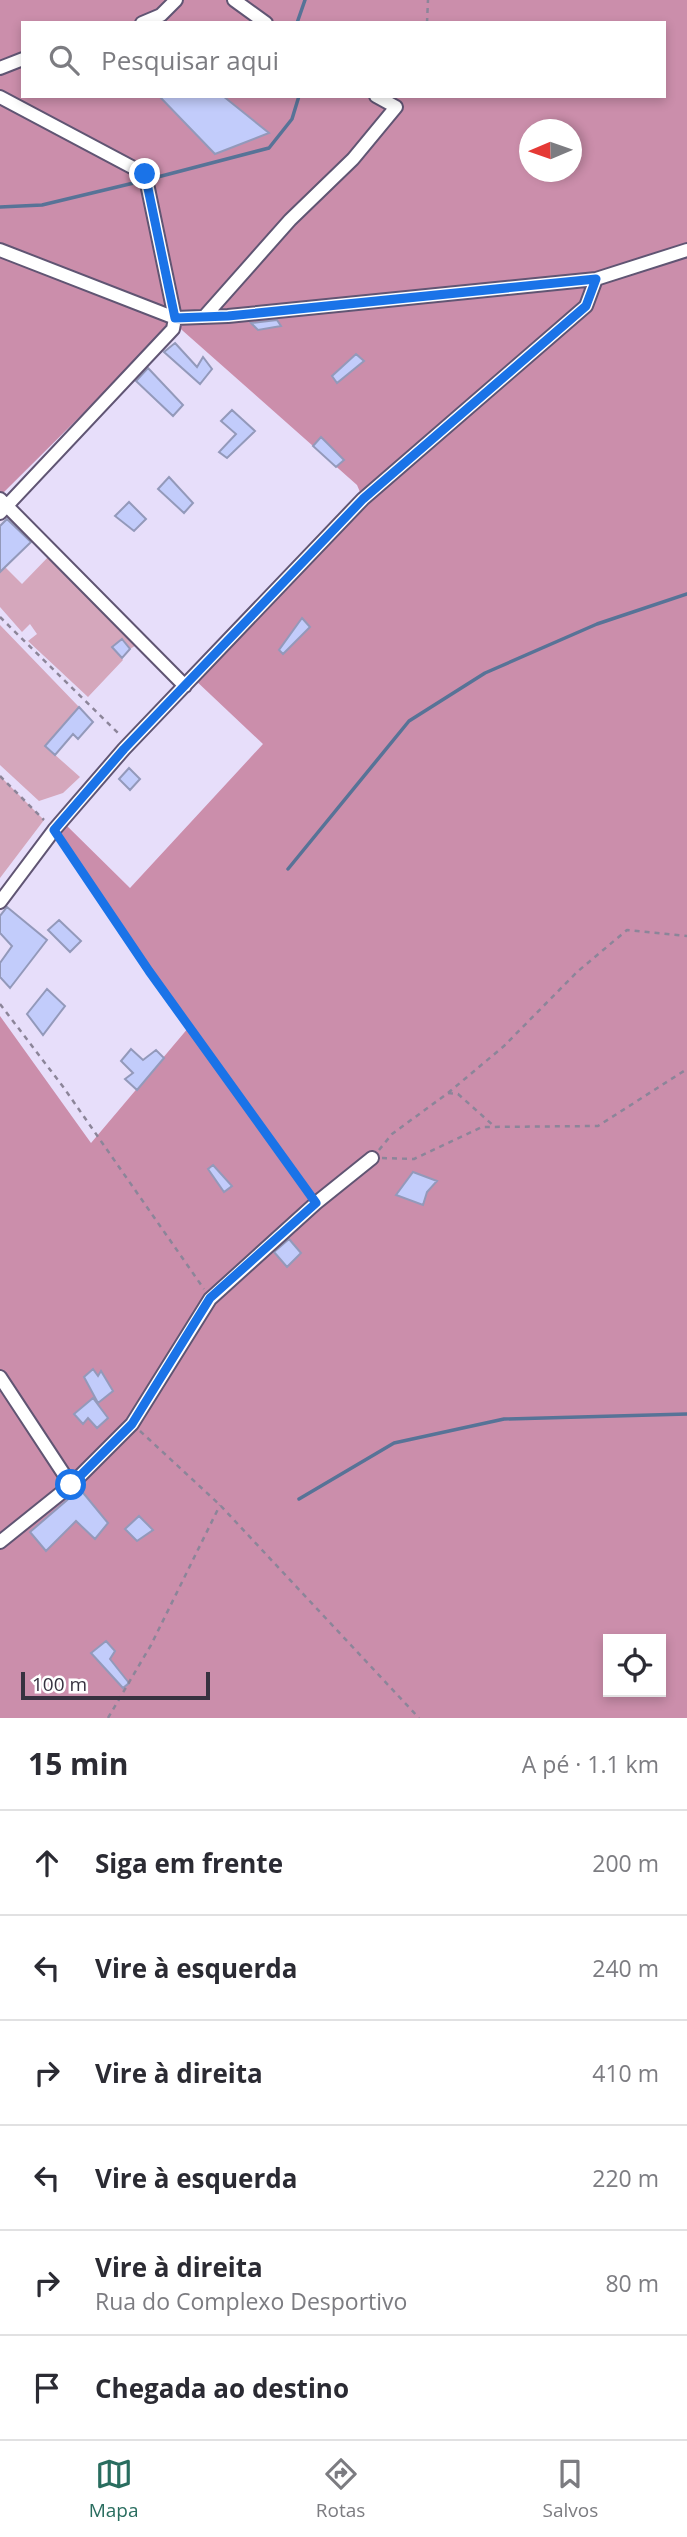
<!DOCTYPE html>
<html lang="pt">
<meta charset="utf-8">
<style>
:root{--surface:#fff;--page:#f7f7f7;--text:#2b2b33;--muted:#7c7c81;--line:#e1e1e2;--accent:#296d5f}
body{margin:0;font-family:"Open Sans",sans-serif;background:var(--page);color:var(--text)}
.controls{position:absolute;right:21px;bottom:21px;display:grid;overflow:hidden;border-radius:0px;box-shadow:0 4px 10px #0003}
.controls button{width:63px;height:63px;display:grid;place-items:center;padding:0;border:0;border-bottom:2px solid var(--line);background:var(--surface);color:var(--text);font:35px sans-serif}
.compass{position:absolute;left:519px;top:119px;width:63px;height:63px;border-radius:50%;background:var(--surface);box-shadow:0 4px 10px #0003;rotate:268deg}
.scale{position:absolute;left:21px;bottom:18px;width:189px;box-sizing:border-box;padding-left:7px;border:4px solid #373240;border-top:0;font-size:19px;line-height:24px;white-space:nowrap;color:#373240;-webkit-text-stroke:5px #fff;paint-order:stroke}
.stop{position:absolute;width:21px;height:21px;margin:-16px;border:5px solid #1a73e8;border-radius:50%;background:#fff}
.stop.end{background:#1a73e8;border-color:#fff;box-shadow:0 2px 7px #0008}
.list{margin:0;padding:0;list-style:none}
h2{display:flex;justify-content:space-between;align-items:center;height:91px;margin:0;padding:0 28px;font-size:30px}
h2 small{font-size:23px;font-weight:400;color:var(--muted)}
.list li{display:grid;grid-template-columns:46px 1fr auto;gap:21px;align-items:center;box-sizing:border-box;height:105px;padding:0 28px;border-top:2px solid var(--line)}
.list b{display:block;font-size:26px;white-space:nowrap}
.list p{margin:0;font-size:23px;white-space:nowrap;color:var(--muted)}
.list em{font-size:23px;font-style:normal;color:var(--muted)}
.icon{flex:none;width:38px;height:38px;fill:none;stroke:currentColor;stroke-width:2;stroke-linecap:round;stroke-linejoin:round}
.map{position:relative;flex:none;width:687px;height:1718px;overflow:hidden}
.search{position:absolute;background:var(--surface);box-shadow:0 4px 10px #0003;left:21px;right:21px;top:21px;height:77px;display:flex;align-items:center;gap:18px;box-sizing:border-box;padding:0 24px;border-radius:0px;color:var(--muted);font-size:26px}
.sheet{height:721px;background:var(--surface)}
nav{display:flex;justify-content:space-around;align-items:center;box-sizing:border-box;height:98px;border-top:2px solid var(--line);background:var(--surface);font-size:19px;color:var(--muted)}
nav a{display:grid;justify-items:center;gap:4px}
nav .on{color:var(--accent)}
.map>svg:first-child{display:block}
.green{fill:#d5a7bc}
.forest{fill:#cb8eab;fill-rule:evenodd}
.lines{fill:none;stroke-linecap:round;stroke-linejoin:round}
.stream{stroke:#577397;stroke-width:3.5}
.building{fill:#c2ccfb;stroke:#9399ba;stroke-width:2}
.street-casing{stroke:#605573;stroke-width:16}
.path{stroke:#8c8599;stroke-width:2.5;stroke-dasharray:5 5;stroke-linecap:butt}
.street{stroke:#fff;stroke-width:12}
.route{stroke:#1a73e8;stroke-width:9}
</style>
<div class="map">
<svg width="687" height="1718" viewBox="0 0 687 1718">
<rect width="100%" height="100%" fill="#e7defa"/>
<path class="green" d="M53,552L141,642L130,649L122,639L112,647L123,660L88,697L28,641L37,634L30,624L22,632L0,607V572L5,567L22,584Z
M0,625L79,707L45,746L80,777L63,793L39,801L0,765Z
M0,776L44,820L0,878Z"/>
<path class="forest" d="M0,0H687V1718H0V1016L91,1143L189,1027L54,830L62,821L130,888L263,744L193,678L363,499L357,485L174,323L0,496ZM23,23H664V96H23ZM530,130H572V172H530ZM608,1639H661V1692H608Z"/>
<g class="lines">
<path class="stream" d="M297,23L305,0
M150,179L269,148L292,119L299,96
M0,207L42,205L142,181
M288,869L409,721L485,673L597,624L687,594
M299,1499L394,1443L504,1419L687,1414"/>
</g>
<path class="building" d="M159,96H223L269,133L215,154Z
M277,320L281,326L258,330L251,323Z
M175,343L197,367L203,357L212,369L200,384L164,352Z
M356,354L364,361L337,383L332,376Z
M148,368L183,405L173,416L136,381Z
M232,410L255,431L227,458L219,452L236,434L221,421Z
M321,437L344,460L336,467L313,446Z
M169,477L193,503L184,513L158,489Z
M129,502L146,519L134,531L115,516Z
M7,519L31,542L0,572V526Z
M302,618L310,627L283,654L279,650Z
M122,639L130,649L122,658L112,647Z
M79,707L93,722L78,739L73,734L55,755L45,746Z
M129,768L140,779L130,790L119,779Z
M7,907L47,940L10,988L0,977V963L12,946L0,933V916Z
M59,920L81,941L70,952L48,930Z
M47,989L65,1006L43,1035L27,1014Z
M131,1049L143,1060L156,1050L164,1058L137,1090L125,1079L133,1073L121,1061Z
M213,1165L232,1186L224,1192L208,1169Z
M413,1172L437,1181L427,1192L423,1205L396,1195Z
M289,1239L301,1253L287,1267L274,1252Z
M93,1369L98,1376L101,1371L113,1391L98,1403L84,1377Z
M93,1398L108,1418L97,1428L88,1418L83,1424L74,1414Z
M80,1489L108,1523L95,1539L76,1521L46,1551L30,1532Z
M139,1516L153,1530L137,1541L125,1529Z
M106,1641L115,1651L110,1659L129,1683L123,1688L91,1653Z"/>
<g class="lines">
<g class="street-casing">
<path id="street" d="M234,0L266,23
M142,23L161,15L176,0
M0,68L23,59
M0,97L145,174L175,318L173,329L0,513
M0,250L175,318L228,316L596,279L687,250
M204,317L290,220L353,159L396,107L376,96
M0,499L185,686
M0,902L54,830L124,749L363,499L586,306L596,279
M0,1377L71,1485
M0,1542L71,1485L132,1424L210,1299L316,1203L372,1158"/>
</g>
<path class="path" d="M427,23L428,0
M0,617L120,735
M0,776L44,820
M62,842L149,971L310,1194
M0,1004L64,1088L204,1289
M448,1093L504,1046L577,972L627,930L687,936
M379,1150L392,1134L448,1093L458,1094L495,1127
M382,1158L414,1159L482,1127L598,1126L687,1069
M140,1431L220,1505L419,1718
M108,1718L151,1645L220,1505"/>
<use href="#street" class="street"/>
</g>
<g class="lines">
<path class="route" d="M71,1485L132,1424L210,1298L316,1203L149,971L54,830L124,749L363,499L586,306L596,279L228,316L175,318L145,174"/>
</g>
</svg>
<div class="controls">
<button><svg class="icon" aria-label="locate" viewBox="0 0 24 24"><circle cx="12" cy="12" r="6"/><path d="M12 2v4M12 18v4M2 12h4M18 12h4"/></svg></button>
</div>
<svg class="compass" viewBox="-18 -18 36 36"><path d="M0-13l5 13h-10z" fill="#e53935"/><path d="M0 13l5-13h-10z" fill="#7c7c81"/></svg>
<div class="scale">100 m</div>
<div class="stop" style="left:71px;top:1485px"></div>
<div class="stop end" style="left:145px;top:174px"></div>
<div class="search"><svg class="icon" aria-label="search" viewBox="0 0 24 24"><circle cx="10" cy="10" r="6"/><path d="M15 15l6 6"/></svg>Pesquisar aqui</div>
</div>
<section class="sheet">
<h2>15 min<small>A pé · 1.1 km</small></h2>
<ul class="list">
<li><svg class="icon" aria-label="ahead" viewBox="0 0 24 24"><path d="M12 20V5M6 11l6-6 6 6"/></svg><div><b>Siga em frente</b></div><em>200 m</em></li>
<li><svg class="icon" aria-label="left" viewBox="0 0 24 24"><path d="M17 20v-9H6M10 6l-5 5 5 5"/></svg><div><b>Vire à esquerda</b></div><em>240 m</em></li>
<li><svg class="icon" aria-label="right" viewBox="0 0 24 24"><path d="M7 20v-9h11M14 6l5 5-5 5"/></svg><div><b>Vire à direita</b></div><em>410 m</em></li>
<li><svg class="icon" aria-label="left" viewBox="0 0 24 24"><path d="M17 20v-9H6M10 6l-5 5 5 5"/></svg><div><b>Vire à esquerda</b></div><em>220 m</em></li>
<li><svg class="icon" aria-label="right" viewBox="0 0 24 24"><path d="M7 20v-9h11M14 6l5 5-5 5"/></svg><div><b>Vire à direita</b><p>Rua do Complexo Desportivo</p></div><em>80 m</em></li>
<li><svg class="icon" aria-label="arrive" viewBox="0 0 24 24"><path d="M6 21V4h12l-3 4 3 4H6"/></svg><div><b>Chegada ao destino</b></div></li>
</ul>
</section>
<nav>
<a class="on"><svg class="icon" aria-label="map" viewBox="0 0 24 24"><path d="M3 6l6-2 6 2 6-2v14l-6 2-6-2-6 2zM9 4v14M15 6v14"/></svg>Mapa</a>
<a><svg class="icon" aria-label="directions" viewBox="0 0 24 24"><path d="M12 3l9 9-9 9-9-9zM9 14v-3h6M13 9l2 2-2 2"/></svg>Rotas</a>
<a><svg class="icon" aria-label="saved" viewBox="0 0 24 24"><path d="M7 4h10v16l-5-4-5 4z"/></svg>Salvos</a>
</nav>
